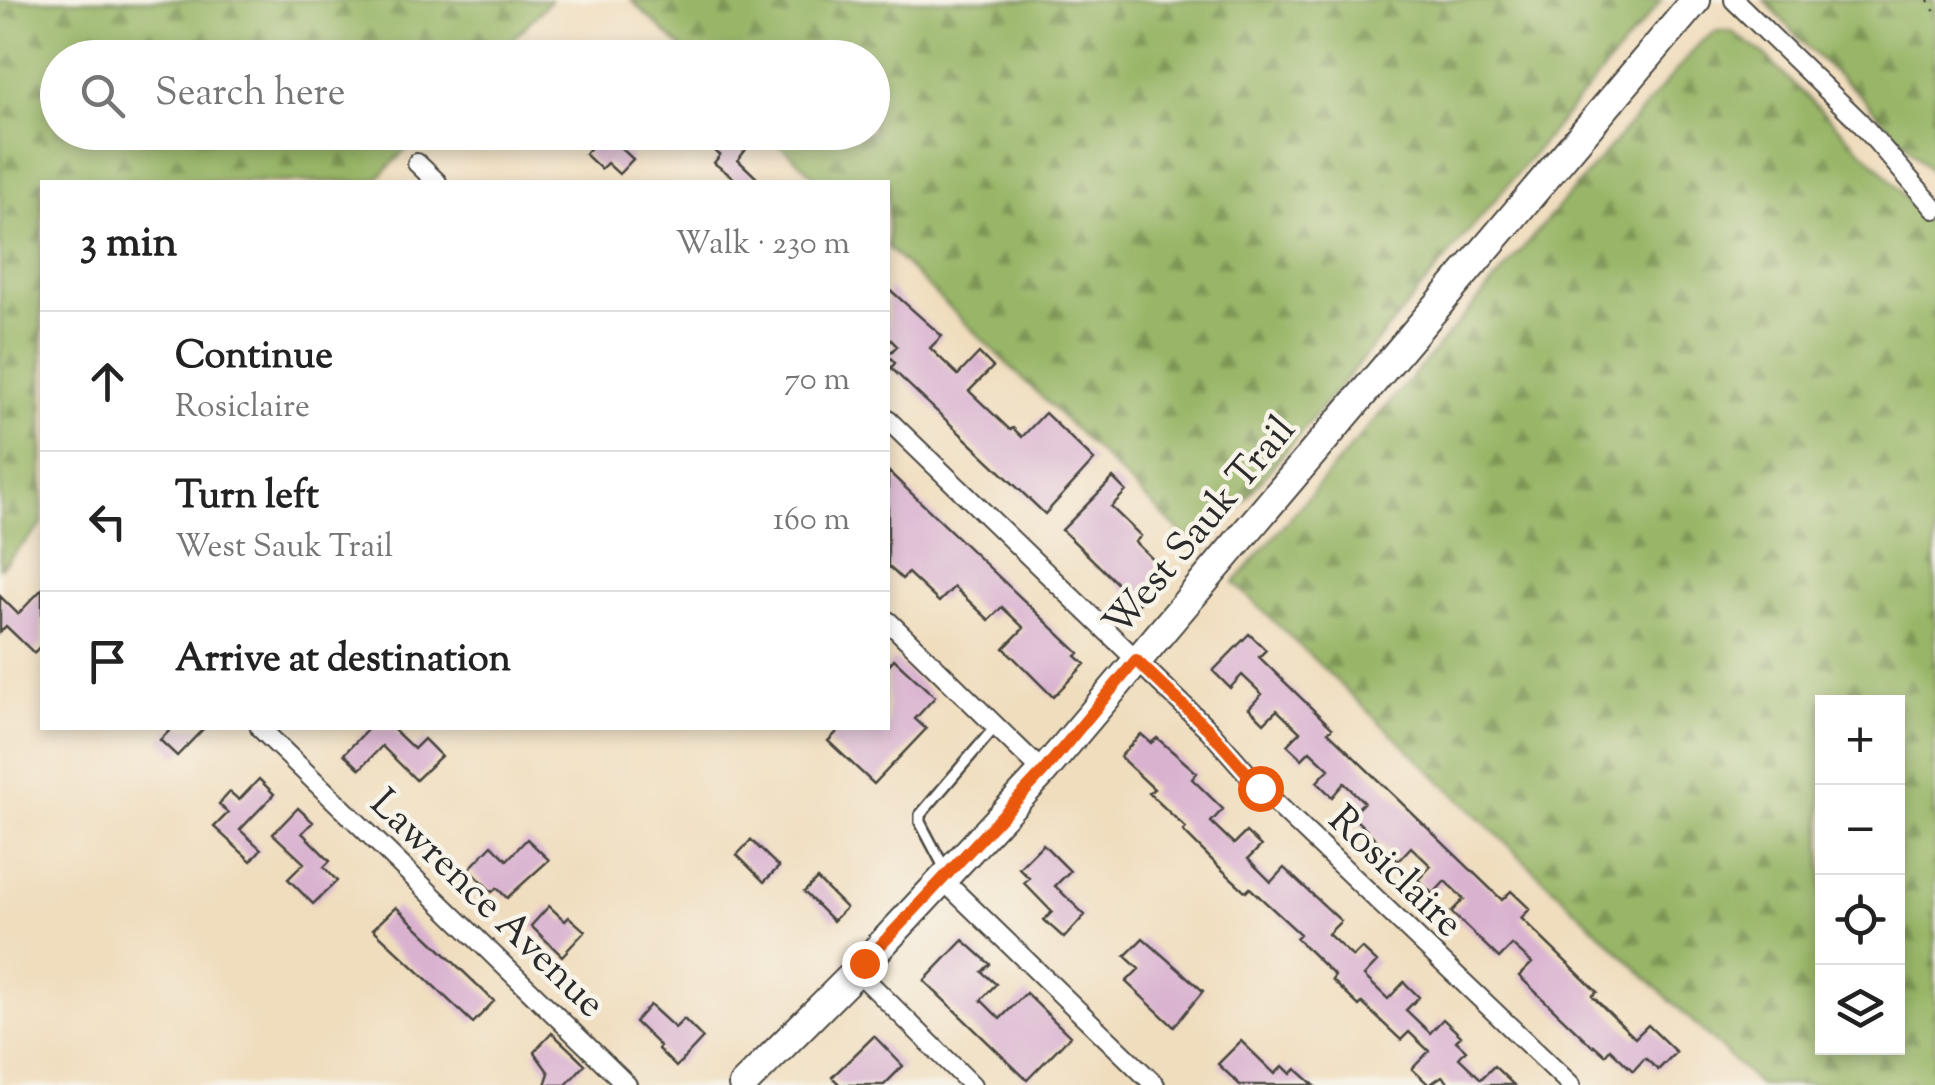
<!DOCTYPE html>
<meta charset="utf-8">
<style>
:root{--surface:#fff;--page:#f2f2f2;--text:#222;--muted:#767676;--line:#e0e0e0}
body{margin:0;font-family:"Sorts Mill Goudy",serif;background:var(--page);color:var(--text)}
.controls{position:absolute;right:30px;bottom:30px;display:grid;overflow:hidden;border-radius:0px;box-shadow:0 5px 15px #0003}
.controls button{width:90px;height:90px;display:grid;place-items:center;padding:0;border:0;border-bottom:2px solid var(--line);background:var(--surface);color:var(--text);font:50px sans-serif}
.stop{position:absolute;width:30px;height:30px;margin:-22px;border:8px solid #ea580c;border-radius:50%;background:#fff}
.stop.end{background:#ea580c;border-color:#fff;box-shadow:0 2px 10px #0008}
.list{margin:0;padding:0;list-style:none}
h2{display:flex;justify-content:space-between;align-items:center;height:130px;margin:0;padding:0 40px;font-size:42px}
h2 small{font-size:32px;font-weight:400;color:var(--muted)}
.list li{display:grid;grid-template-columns:65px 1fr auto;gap:30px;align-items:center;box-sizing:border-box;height:140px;padding:0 40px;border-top:2px solid var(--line)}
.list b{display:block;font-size:38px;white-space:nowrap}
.list p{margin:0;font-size:32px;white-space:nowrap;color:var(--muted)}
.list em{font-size:32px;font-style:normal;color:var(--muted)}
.icon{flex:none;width:55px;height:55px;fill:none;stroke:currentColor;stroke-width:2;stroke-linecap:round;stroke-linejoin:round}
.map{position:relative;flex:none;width:1935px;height:1085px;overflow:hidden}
.search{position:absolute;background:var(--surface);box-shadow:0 5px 15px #0003;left:40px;top:40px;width:850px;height:110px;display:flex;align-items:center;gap:25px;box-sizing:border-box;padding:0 35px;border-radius:55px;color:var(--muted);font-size:38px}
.panel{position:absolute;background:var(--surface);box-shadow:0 5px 15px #0003;left:40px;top:180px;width:850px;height:550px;border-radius:0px}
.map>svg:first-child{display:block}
.forest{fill:url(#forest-firs);stroke:#627049;stroke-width:2.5;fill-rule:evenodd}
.building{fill:#d9b2d0}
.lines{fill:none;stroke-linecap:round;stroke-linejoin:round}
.service-casing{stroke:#494641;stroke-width:14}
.minor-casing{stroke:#494641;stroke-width:22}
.secondary-casing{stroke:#494641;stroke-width:32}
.path{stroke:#494641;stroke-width:2.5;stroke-dasharray:2.5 8;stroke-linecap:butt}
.service{stroke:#fff;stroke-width:9}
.minor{stroke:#fff;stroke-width:18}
.secondary{stroke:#fff;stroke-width:28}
.route{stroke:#ea580c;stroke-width:12}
.labels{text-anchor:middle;stroke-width:9;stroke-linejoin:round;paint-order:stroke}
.street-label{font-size:40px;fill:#2b2b2b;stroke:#f7f3e8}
</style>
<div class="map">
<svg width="1935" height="1085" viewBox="0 0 1935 1085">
<defs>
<pattern id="forest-firs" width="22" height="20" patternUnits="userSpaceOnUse" patternTransform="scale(2.5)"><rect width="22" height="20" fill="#99b667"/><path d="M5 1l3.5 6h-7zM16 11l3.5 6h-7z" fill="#7d9455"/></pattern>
</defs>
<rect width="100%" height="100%" fill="#f7f3e8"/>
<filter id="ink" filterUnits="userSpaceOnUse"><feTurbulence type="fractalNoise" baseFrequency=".01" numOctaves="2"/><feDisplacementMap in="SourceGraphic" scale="20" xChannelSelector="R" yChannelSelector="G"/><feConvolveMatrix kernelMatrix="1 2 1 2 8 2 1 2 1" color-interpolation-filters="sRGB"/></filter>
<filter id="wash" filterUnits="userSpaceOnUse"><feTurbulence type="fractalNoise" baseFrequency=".0048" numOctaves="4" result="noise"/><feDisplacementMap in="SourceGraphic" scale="40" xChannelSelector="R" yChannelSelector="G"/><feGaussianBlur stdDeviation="2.25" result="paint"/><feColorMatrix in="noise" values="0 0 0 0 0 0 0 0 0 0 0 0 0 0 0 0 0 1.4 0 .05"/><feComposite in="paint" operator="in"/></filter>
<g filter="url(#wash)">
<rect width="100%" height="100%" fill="#f0ddbe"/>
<path class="forest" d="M0,0H551L495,57L58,58V132L422,133L374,182H42V525L0,568Z
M631,0H1662L1201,552L888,248V182H820L768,133L872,132V58L691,57Z
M1764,0H1935V176L1860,95L1810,50Z
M1717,31H1731L1761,52L1880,168L1935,232V1085H1759L1234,583L1701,42ZM1898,702V1048H1822V702Z"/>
<g id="blocks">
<path class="building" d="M717,132H744L753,140L738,160L761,182H739L714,163L720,155L707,145Z
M605,133L633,159L619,174L607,163L601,169L585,154Z
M888,288L942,336L930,348L958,375L979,353L993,367L969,391L1010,430L1013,428L1022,437L1045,413L1094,460L1045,514L891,368L895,363L888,355L897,346L888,337Z
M888,471L1079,653L1076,656L1085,664L1053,697L1004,648L1024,628L1002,607L989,620L954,587L939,602L908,573L902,579L888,566Z
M1113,478L1126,491L1111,507L1141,536L1135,542L1167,573L1138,604L1062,530Z
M42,589V644L34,653L6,626L0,632V596L18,614Z
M1249,634L1266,650L1259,657L1332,728L1328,732L1502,900L1511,891L1530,909L1521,918L1597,992L1592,996L1635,1038L1648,1025L1676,1052L1658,1070L1645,1058L1633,1071L1610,1049L1605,1055L1594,1045L1593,1047L1519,976L1532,963L1512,945L1499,958L1451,912L1464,899L1445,881L1433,894L1418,880L1431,866L1411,847L1398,861L1351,815L1364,802L1344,783L1332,797L1317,782L1329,769L1310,751L1302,759L1287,745L1300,732L1277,710L1264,723L1249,708L1262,694L1242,675L1230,688L1213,671Z
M894,659L935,697L915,719L926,729L874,784L828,741L841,728H888V666Z
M172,728H204L177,756L160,740Z
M369,728H392L414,749L424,739L441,756L416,780L382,746L360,769L344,754Z
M1141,734L1151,743L1157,738L1197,773L1192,779L1223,809L1211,822L1234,844L1246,832L1261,846L1248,859L1271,882L1284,868L1341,921L1328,934L1353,957L1362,948L1377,962L1364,976L1388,999L1404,982L1419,997L1406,1010L1430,1033L1443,1019L1461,1036L1456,1041L1466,1050L1459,1058L1481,1079L1494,1066L1514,1085H1451L1442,1076L1429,1085L1412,1069L1429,1051L1409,1032L1401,1040L1362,1003L1359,1006L1332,980L1335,976L1296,938L1300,934L1250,888L1246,892L1216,864L1183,831L1186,828L1149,793L1154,789L1120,757Z
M259,779L274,794L240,830L261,849L251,861L214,827L228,813L219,804L230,792L239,800Z
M298,808L313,822L302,833L330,861L324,867L337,881L313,904L288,879L304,863L273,834Z
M527,839L549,860L507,898L497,888L492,892L469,869L492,845L507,860Z
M751,840L779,867L764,882L737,855Z
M1043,844L1070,871L1055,886L1085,915L1064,938L1044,920L1052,912L1024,883L1029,878L1019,868Z
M817,879L846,908L833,921L804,892Z
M549,906L565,921L569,917L585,931L562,956L531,926Z
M396,907L494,1001L473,1023L373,929Z
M1143,938L1203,991L1174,1027L1126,982L1139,969L1125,956Z
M963,940L990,964L982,972L996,984L981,1000L1000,1019L1026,993L1070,1036L1027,1080L924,981Z
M650,1005L675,1028L684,1019L703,1038L676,1067L658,1049L660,1046L635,1022Z
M552,1033L585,1064L566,1085H545L549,1073L534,1052Z
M874,1036L903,1066L884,1085H840L832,1077Z
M1241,1041L1275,1074L1283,1066L1291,1074L1296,1069L1314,1085H1240L1218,1064Z"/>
</g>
</g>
<g filter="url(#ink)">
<use href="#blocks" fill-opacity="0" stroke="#494641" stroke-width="2.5"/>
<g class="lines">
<g class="service-casing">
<path id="service" d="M946,871L920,822V815L996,726"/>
</g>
<g class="minor-casing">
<path id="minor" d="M1734,0L1859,121L1935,209
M417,163L437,182
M888,420L1209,730L1261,789L1571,1085
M888,621L1043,772
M260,728L627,1085
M942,879L1155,1085
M857,971L972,1085"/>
</g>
<g class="secondary-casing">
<path id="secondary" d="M743,1085L857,971L1043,772L1696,0"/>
</g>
<path class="path" d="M1928,0L1935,12"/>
<use href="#service" class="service"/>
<use href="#minor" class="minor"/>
<use href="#secondary" class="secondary"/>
</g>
</g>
<g class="lines" filter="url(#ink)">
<path class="route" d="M864,963L1043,772L1136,660L1209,730L1260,788"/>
</g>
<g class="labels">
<g class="street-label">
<text transform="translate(1198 525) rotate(-50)" y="14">West Sauk Trail</text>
<text transform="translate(1397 870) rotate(44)" y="14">Rosiclaire</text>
<text transform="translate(489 902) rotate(44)" y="14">Lawrence Avenue</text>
</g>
</g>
</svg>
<div class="controls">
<button>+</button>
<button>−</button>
<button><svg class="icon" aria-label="locate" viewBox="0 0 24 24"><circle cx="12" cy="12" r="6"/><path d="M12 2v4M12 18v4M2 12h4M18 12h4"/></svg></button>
<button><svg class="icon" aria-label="layers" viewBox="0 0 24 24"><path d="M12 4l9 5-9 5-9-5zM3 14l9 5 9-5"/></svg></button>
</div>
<div class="stop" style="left:1260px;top:788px"></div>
<div class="stop end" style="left:864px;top:963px"></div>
<div class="search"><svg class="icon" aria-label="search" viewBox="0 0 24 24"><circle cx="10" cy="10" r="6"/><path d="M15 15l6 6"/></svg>Search here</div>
<section class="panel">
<h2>3 min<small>Walk · 230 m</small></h2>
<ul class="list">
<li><svg class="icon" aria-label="ahead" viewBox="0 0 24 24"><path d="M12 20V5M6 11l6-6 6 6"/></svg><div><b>Continue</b><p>Rosiclaire</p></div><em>70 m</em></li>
<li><svg class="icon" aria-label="left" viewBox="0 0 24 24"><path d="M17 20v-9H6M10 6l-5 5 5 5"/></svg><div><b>Turn left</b><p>West Sauk Trail</p></div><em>160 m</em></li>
<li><svg class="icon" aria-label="arrive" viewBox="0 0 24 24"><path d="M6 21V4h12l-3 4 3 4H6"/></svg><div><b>Arrive at destination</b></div></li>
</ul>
</section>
</div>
